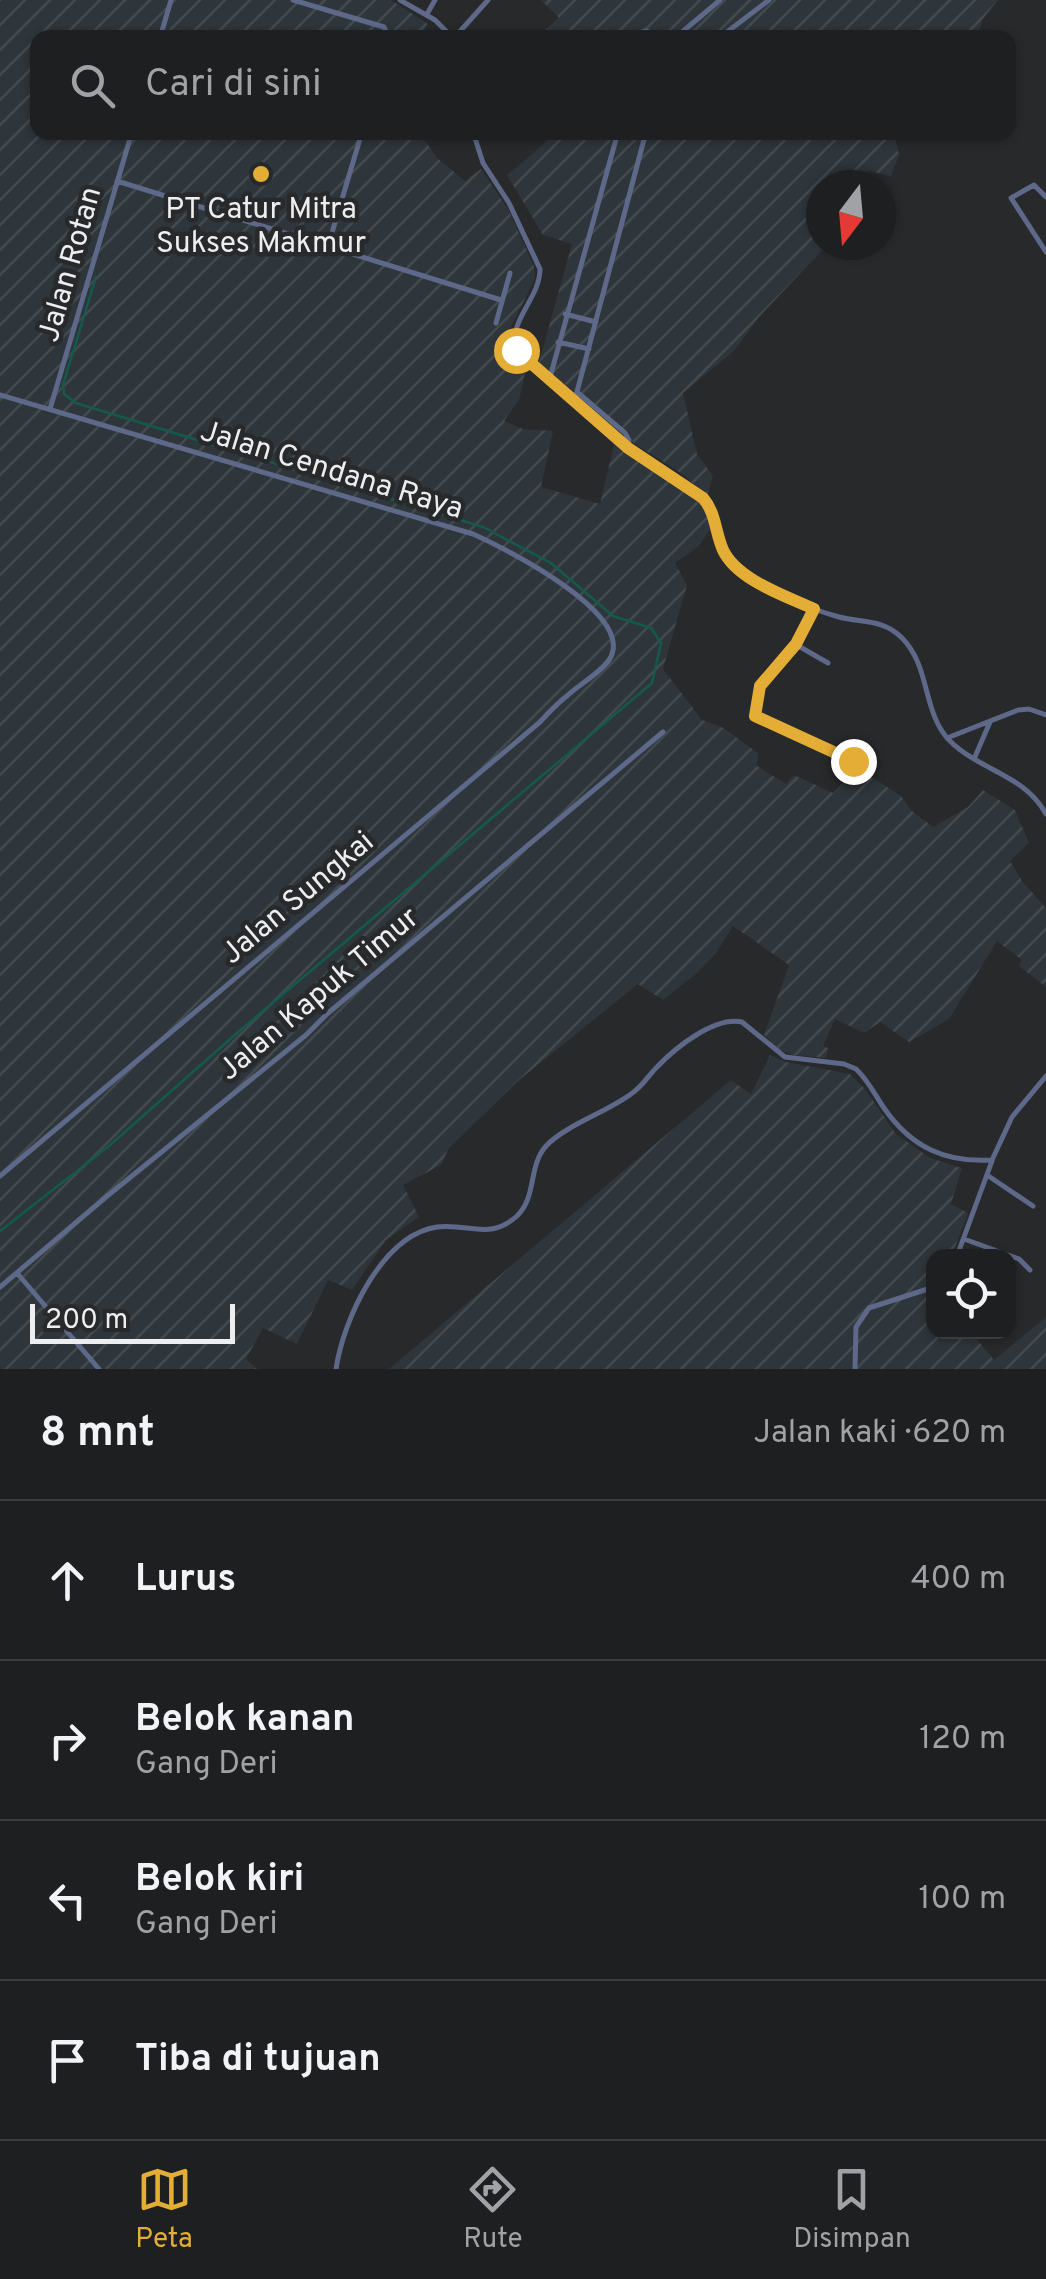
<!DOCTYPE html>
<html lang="id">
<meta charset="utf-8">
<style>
:root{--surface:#1d1f20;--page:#2a2c2d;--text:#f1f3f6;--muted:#a0a2a5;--line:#3b3d3e;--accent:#e4ad35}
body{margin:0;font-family:Overpass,sans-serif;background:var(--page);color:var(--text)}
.controls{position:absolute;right:30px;bottom:30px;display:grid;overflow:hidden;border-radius:20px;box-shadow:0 2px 8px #0004}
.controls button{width:90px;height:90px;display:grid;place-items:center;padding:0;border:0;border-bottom:2px solid var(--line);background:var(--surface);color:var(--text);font:50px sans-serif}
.compass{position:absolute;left:806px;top:170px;width:90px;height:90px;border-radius:50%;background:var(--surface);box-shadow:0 2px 8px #0004;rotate:196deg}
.scale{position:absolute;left:30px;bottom:25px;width:205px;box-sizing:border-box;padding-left:10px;border:5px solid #eceeef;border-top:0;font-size:28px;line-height:35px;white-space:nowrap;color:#eceeef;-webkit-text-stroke:8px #27292b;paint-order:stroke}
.stop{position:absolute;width:30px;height:30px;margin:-22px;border:8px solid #e4ad35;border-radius:50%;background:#fff}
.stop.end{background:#e4ad35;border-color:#fff;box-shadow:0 2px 10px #0008}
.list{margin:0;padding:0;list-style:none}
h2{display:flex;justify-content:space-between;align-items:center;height:130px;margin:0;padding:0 40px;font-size:42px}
h2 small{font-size:32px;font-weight:400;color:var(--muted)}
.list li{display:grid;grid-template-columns:65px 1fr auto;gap:30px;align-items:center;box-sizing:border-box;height:160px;padding:0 40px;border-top:2px solid var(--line)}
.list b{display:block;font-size:38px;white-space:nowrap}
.list p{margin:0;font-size:32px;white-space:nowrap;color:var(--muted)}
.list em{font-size:32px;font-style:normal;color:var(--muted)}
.icon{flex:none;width:55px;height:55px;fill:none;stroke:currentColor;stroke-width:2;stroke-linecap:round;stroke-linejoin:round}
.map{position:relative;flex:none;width:1046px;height:1369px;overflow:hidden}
.search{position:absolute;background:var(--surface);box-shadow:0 2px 8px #0004;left:30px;right:30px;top:30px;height:110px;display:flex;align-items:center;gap:25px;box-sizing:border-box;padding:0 35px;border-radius:20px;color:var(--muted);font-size:38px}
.sheet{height:770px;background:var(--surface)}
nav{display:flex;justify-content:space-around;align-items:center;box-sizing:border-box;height:140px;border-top:2px solid var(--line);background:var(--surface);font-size:28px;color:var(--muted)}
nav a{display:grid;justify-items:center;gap:5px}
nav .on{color:var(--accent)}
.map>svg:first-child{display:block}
.industrial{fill:url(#industrial-furrows)}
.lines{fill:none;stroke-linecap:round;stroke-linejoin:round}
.stream{stroke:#135a4d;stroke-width:2.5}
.street{stroke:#5e6888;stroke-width:5}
.route{stroke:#e4ad35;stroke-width:12}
.poi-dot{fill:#e4ad35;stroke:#27292b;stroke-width:4}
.labels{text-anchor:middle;stroke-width:9;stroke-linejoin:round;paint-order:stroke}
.poi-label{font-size:30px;fill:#eceeef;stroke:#27292b}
.street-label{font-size:30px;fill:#eceeef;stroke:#27292b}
</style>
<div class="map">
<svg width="1046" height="1369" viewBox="0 0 1046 1369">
<defs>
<pattern id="industrial-furrows" width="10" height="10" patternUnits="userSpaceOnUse" patternTransform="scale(2.5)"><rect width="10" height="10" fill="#2e363b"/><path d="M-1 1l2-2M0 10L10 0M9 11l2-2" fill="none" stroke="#424a4e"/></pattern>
</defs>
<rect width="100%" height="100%" fill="#27292b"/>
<path class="industrial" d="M0,0H391L428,24L420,37L38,38V132L420,133L437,158L465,181L481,169L508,209L534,266L535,279L505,339L496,344L505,357L525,373L519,400L504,421L523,429L553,431L541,487L600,504L615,440L643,463L690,491L708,511L710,530L698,547L675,563L687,585L663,669L702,720L722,727L758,753L757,766L786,784L794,775L833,793L858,768L901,796L912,811L933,827L968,807L983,790L1015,810L1029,843L1010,861L1022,881L1046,908V987L1019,966L1022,960L997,941L949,1019L909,1042L880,1022L864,1033L835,1019L823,1046L828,1048L826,1058L793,1055L780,1050L764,1035L789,965L733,926L716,953L697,973L663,1000L638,984L519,1080L449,1148L441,1165L403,1185L419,1217L386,1240L352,1290L328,1280L297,1344L263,1328L246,1359L257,1369H0Z
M541,0H998L982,20L978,37L537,38L559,18Z
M550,133H902L896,141L899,155L891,176L869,171L855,177V185H821V245H827L759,317L734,351L683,393L697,454L713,476L707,495L681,473L635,444L539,362L572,244L543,235L507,175L545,143Z
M770,1055L786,1062L850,1074L865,1089L896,1134L930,1158L962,1168L951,1204L968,1213L952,1256H934V1332H971L994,1360L1046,1317V1369H389L731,1080L751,1094Z"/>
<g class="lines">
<path class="stream" d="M0,1231L109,1146L237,1033L652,683L661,643L651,628L613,616L551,563L483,527L76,403L64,394L63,385L96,277"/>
<path class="street" d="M293,0L384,27L389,38
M400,0L435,20L453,38
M427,14L435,0
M160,38L171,0
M454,38L488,0
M624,38L646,31L667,38
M675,38L720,0
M719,38L769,0
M473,132L483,163L509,203L540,269C540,303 498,327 523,358L628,448L703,499C720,518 715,550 736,566C764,589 803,607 839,617C862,623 884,619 902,638C931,667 922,713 950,741C980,771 1024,774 1046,814
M117,181L501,300
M1046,197L1034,185L1011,198L1046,252
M328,246L362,132
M565,314L596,322
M496,323L510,273
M558,342L589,349
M549,381L618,132
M577,392L625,433L629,440L628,448
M0,395L473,534C504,548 639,615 609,660C600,673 580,684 568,695C558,703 549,712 540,722L0,1176
M574,403L646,132
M50,409L132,132
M814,610L799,639L759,686L755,716L853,761
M795,644L828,663
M947,738L1018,710L1029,709L1046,715
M974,759L990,722
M987,1175L1033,1206
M964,1239L1019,1259L1030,1270
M957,1256L992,1161
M17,1273L99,1369
M0,1287L106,1197L306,1035L327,1014L663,732
M336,1369C343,1320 382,1235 437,1227C469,1223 489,1241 517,1216C537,1197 528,1166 546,1146C566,1125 607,1112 631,1094C642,1087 648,1076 657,1067C676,1047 715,1016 742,1022L785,1057L844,1064L856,1069C868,1080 875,1095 884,1108C911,1147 945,1163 992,1160L1012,1117L1046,1076
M855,1369L856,1327L869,1308L934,1287"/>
</g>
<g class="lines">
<path class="route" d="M516,350L628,448L703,498C716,513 715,532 723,550C737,580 786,596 814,609L796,644L760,686L755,716L853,761"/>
</g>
<circle class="poi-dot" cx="261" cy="174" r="10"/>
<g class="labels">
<g class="poi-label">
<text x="261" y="218">PT Catur Mitra<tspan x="261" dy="34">Sukses Makmur</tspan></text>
</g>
<g class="street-label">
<text transform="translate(69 264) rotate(-74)" y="10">Jalan Rotan</text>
<text transform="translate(332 469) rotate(17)" y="10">Jalan Cendana Raya</text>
<text transform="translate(297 897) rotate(-40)" y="10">Jalan Sungkai</text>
<text transform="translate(318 993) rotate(-40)" y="10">Jalan Kapuk Timur</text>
</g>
</g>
</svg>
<div class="controls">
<button><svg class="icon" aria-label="locate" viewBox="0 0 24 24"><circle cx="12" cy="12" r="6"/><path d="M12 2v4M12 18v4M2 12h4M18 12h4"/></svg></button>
</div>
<svg class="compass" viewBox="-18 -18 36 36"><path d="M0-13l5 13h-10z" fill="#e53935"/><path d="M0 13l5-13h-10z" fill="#a0a2a5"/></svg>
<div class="scale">200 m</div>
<div class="stop" style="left:516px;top:350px"></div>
<div class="stop end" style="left:853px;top:761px"></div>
<div class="search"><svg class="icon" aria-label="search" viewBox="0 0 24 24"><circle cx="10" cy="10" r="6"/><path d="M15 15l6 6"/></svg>Cari di sini</div>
</div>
<section class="sheet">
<h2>8 mnt<small>Jalan kaki · 620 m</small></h2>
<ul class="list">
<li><svg class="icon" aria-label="ahead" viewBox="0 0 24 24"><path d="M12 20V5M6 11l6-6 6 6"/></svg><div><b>Lurus</b></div><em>400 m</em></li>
<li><svg class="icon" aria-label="right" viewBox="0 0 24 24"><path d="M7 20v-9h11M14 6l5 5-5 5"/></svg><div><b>Belok kanan</b><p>Gang Deri</p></div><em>120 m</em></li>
<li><svg class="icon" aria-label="left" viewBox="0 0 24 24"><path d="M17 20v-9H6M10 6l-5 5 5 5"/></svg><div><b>Belok kiri</b><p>Gang Deri</p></div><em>100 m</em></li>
<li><svg class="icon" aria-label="arrive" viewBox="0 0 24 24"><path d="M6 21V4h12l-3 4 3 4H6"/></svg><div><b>Tiba di tujuan</b></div></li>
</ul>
</section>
<nav>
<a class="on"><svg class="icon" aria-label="map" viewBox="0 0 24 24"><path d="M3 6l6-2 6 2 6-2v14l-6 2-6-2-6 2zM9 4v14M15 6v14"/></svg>Peta</a>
<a><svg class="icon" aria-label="directions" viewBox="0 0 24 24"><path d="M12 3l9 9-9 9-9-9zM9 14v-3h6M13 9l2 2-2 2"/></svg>Rute</a>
<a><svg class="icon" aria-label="saved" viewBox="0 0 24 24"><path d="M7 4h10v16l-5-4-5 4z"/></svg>Disimpan</a>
</nav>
